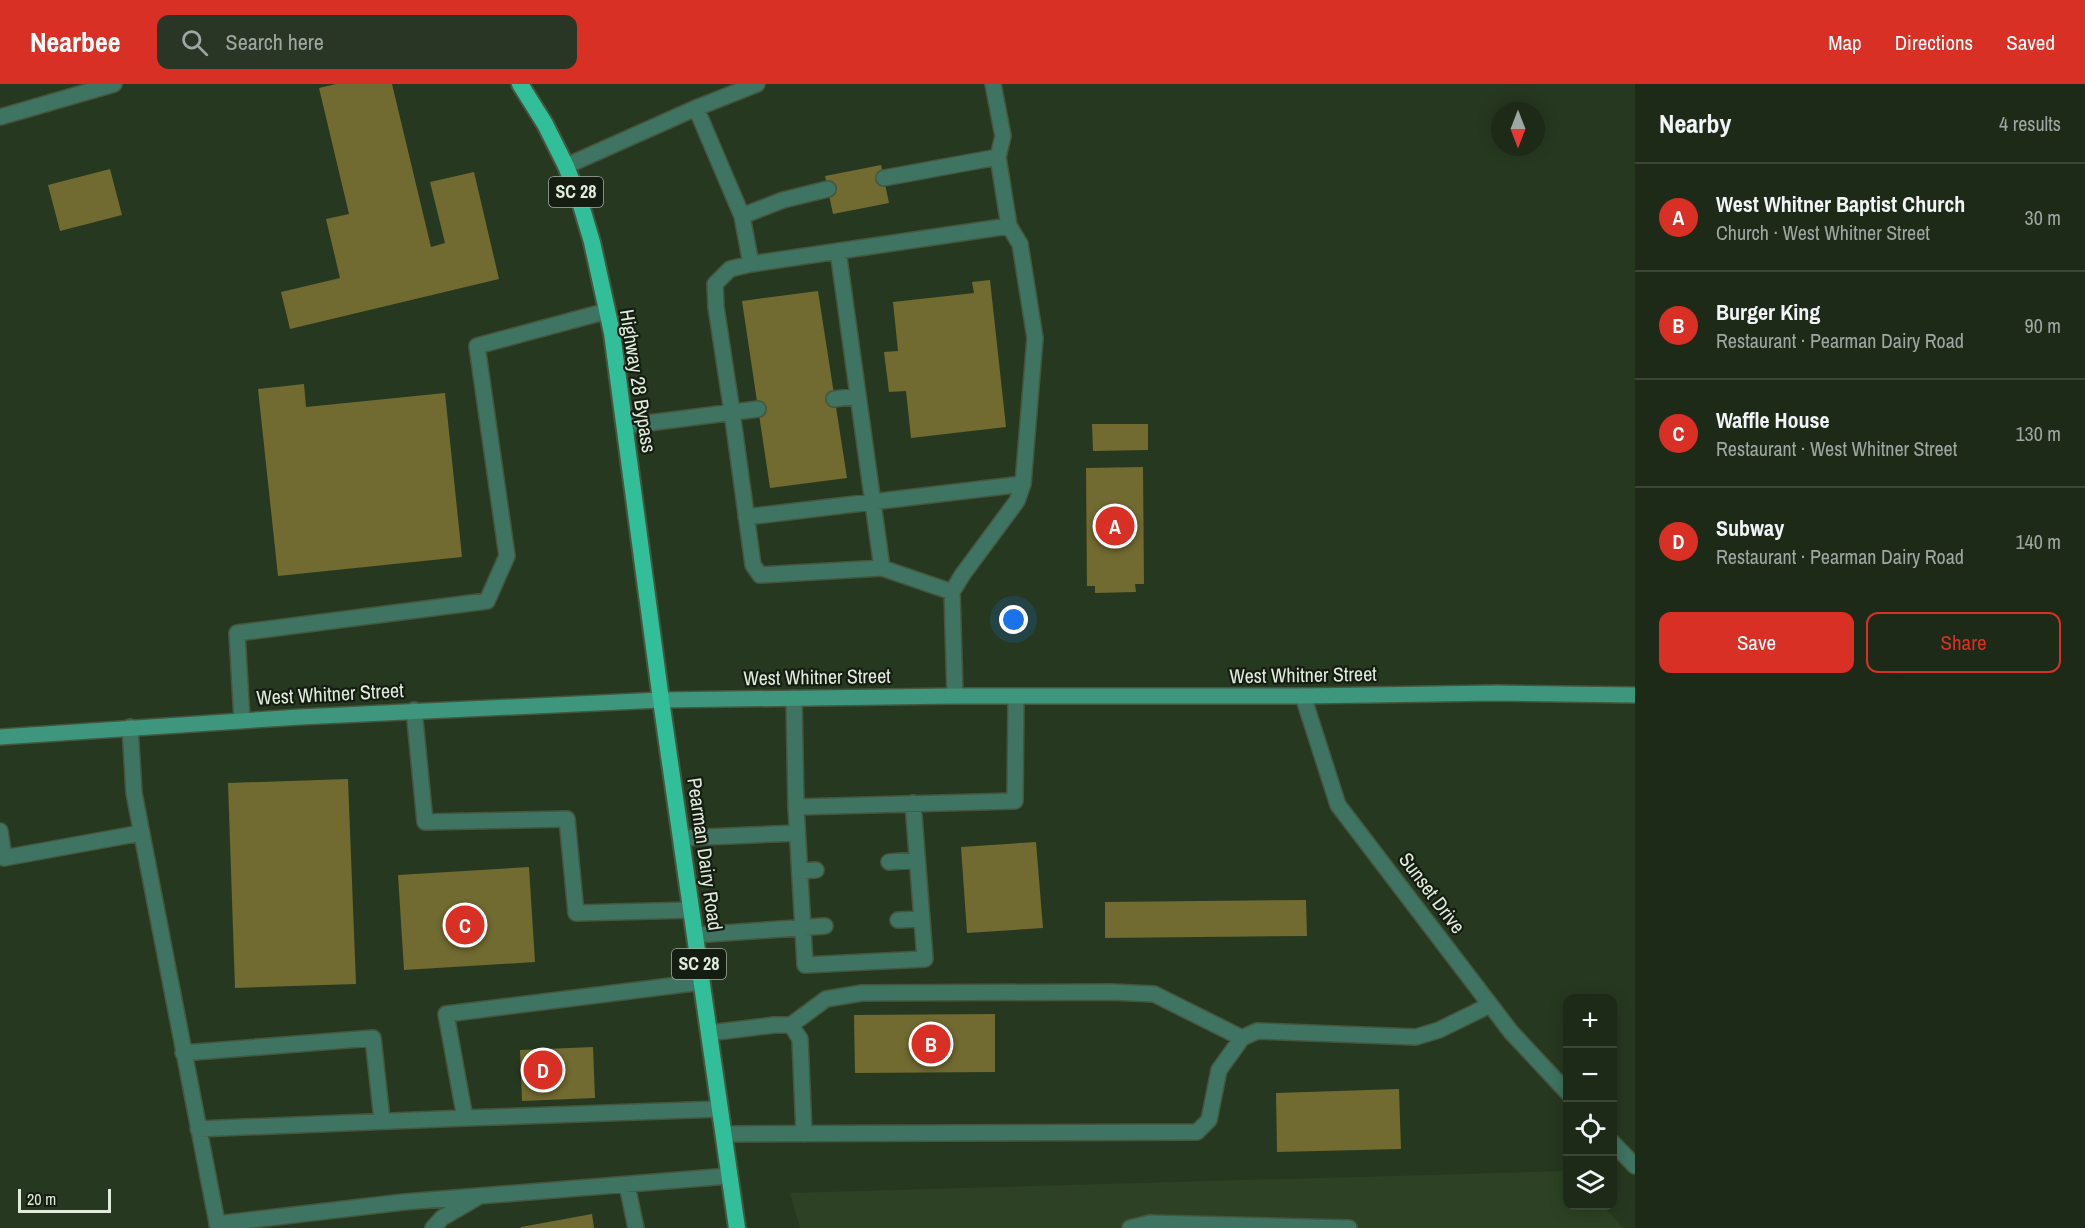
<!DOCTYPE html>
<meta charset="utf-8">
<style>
:root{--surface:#1d2a18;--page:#2a3625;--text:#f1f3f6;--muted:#a0a7a2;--line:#3b4637;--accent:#d93025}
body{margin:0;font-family:"Archivo Narrow",sans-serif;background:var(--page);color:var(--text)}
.controls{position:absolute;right:18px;bottom:18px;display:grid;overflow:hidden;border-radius:12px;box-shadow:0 3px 15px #0003}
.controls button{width:54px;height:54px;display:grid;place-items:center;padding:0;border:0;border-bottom:2px solid var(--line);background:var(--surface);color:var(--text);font:30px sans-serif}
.compass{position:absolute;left:1491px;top:18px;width:54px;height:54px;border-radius:50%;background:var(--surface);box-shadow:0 3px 15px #0003;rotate:180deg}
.scale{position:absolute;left:18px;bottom:15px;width:93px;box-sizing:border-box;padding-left:6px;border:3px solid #e0ebdb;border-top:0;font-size:16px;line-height:21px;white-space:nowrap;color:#e0ebdb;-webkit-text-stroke:4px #151d12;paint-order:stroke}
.you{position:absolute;left:1014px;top:536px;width:21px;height:21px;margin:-15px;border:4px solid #fff;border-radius:50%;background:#1a73e8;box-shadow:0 0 0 9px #1a73e833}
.badge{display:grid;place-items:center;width:39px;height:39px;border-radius:50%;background:var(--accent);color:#fff;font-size:20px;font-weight:700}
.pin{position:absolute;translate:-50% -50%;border:3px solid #fff;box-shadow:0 2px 6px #0006}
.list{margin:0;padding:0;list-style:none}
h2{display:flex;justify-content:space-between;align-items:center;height:78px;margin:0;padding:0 24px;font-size:26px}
h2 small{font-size:20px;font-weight:400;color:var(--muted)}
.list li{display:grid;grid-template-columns:39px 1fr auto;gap:18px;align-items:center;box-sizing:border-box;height:108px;padding:0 24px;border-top:2px solid var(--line)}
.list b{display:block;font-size:22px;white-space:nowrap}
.list p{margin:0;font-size:20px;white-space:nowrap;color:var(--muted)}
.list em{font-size:20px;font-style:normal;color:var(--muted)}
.actions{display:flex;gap:12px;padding:18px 24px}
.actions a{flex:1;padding:14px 0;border:2px solid var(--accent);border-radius:12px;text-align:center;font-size:21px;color:var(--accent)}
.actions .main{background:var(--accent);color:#fff}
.icon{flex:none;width:33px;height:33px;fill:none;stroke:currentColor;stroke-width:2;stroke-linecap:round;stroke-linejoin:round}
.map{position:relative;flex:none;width:1635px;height:1144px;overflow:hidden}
header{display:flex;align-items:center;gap:36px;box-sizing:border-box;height:84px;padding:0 30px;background:var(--accent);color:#fff}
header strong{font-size:28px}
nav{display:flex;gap:33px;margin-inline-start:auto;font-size:21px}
.search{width:420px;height:54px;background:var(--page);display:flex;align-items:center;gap:15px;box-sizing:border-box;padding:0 21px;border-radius:12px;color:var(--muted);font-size:22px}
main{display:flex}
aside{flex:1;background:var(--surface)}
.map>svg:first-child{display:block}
.built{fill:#2d4224}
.building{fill:#716a31}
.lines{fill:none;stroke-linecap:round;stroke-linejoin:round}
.service-casing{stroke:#45553e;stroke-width:18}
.minor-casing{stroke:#45553e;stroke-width:18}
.secondary-casing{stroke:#45553e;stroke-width:18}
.trunk-casing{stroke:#45553e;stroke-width:20}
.service{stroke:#3f7362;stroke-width:15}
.minor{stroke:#3f7362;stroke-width:15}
.secondary{stroke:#3e967c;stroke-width:15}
.trunk{stroke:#32be98;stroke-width:16}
.labels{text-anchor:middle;stroke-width:4.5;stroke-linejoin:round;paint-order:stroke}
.shield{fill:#151d12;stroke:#a3ad9f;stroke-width:1.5}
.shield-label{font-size:18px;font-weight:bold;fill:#e0ebdb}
.street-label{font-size:20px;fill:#e0ebdb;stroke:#151d12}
</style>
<header>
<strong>Nearbee</strong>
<div class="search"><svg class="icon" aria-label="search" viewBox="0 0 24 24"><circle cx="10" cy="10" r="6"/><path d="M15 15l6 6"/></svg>Search here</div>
<nav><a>Map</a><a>Directions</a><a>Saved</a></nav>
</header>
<main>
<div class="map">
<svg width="1635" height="1144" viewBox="0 0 1635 1144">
<rect width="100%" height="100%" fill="#273820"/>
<path class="built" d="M1567,1087L1568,1122H1604L1623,1144H800L790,1109Z"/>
<path class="building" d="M336,0H392L431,163L445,159L430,98L474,88L499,195L290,245L281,208L340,194L326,135L349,130L319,4Z
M881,81L889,119L833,130L825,92Z
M110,85L122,131L60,147L48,101Z
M990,196L1006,343L911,354L906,307L889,308L884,268L898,267L893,218L974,209L972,198Z
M818,207L847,394L770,404L742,217Z
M304,300L306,323L445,309L462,473L278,492L258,305Z
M1092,340H1148V366L1093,367Z
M1143,383L1144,500H1135L1136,508L1095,509V502H1087L1086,384Z
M348,695L356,900L235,904L228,699Z
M1036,758L1043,844L967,849L961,763Z
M529,783L535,878L404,886L398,791Z
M1306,816L1307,852L1105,854V818Z
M995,930V988L855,989L854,931Z
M593,963L595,1014L522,1017L520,966Z
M1399,1005L1401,1065L1277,1068L1276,1009Z
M592,1130L594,1144H521V1143Z"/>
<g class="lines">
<g class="service-casing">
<path id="service" d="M696,24L757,0
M566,82L696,24L742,132L751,180L1009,142
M884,94L998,73
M742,132L783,116L828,105
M838,167L882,484
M751,180L730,185L715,200L716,223L732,328L753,481L760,491L882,484L952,508
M834,315L858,312
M625,342L758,325
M746,433L1023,400
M955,612L952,508L963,490L1017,417L1023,400L1035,254L1020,160L1009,142L998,73L1003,52L993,0
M794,614L796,723L1015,717L1016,612
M414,626L425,738L567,735L576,829L692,826
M242,636L237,549L487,517L507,472L477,262L607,227
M130,643L134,709L218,1144
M796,723L805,881L925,875L913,719
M0,747L4,774L141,749
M681,754L797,749
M889,778L917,776
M800,787L816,786
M898,836L921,835
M695,851L825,842
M702,898L446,930L465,1034L720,1025
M791,941L826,915L862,909L1111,908L1154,910L1242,954
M709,949L774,941H791L800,955L804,1050
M183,969L373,954L382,1036
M198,1045L465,1034
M723,1050L1197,1048L1209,1036L1219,986L1242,954L1257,947L1416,953L1439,946L1490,921
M627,1101L636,1144
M217,1140L404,1118L729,1092
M433,1144L442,1134L478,1113
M1130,1144L1150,1139L1349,1144"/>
</g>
<g class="minor-casing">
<path id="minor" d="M0,33L114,0
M1303,612L1338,721L1511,948L1568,1009
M1612,1058L1635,1082"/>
</g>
<g class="secondary-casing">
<path id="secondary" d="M0,653L300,633L661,616L955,612H1303L1497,609L1635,611"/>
</g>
<g class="trunk-casing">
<path id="trunk" d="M520,0L545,40L566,82L581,121L592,158L612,249L661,616L737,1144"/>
</g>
<use href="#service" class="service"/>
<use href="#minor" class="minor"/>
<use href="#secondary" class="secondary"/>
<use href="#trunk" class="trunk"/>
</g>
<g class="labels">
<g class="shield">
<rect x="549" y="93" width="54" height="30" rx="4.5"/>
<rect x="672" y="865" width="54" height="30" rx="4.5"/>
</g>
<g class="shield-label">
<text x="576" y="114">SC 28</text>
<text x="699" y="886">SC 28</text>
</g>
<g class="street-label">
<text transform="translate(638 297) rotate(81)" y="7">Highway 28 Bypass</text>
<text transform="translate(1303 591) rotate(-1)" y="7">West Whitner Street</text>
<text transform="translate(817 593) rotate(-1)" y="7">West Whitner Street</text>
<text transform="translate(330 610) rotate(-3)" y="7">West Whitner Street</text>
<text transform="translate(705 770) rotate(82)" y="7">Pearman Dairy Road</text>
<text transform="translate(1432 809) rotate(53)" y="7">Sunset Drive</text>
</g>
</g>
</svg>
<div class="controls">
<button>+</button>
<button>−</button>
<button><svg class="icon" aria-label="locate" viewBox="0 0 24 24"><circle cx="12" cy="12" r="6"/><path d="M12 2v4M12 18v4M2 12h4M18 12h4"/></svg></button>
<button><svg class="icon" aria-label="layers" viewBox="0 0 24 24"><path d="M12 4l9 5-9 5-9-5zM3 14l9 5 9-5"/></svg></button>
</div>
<svg class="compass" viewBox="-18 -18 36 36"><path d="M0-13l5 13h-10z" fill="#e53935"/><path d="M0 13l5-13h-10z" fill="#a0a7a2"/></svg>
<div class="scale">20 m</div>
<div class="you"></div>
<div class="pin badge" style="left:1115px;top:442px">A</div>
<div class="pin badge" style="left:931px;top:960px">B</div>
<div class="pin badge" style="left:465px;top:841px">C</div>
<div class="pin badge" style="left:543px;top:986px">D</div>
</div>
<aside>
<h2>Nearby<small>4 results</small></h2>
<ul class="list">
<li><span class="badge">A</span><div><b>West Whitner Baptist Church</b><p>Church · West Whitner Street</p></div><em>30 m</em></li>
<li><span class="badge">B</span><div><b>Burger King</b><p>Restaurant · Pearman Dairy Road</p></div><em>90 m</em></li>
<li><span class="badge">C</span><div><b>Waffle House</b><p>Restaurant · West Whitner Street</p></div><em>130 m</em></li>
<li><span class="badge">D</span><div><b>Subway</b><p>Restaurant · Pearman Dairy Road</p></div><em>140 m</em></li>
</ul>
<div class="actions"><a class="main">Save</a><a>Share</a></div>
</aside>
</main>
